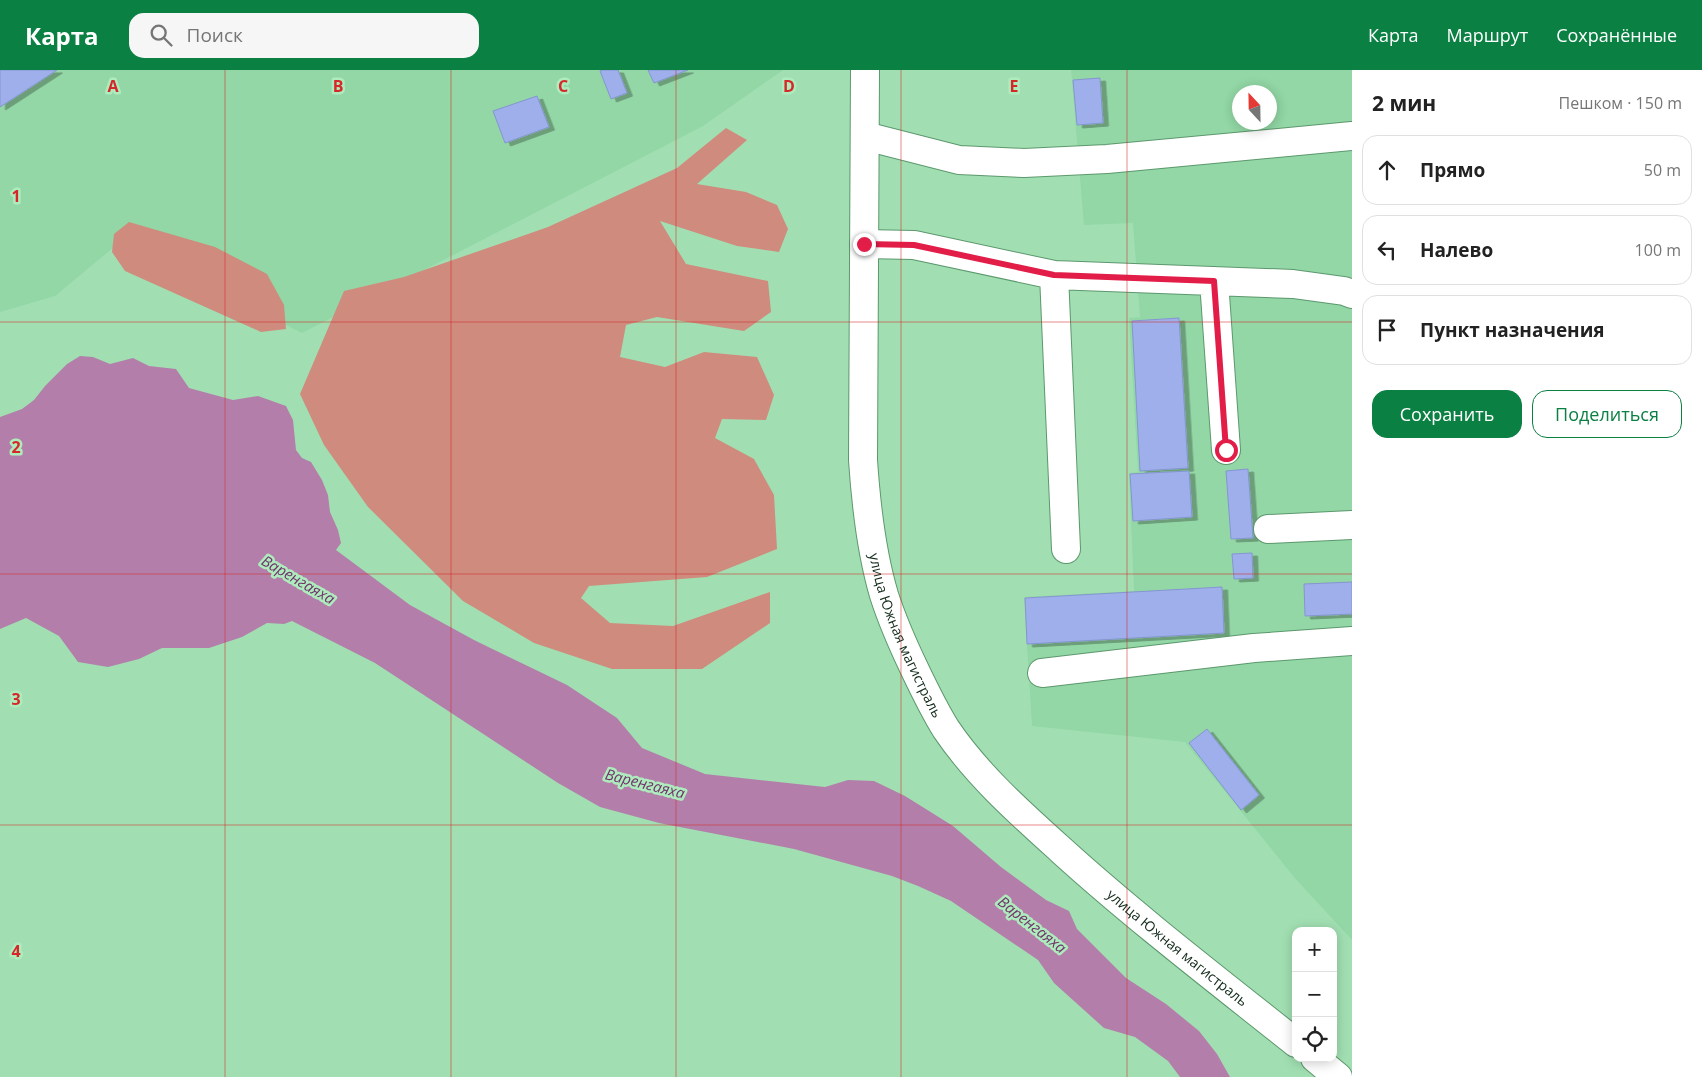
<!DOCTYPE html>
<html lang="ru">
<meta charset="utf-8">
<style>
:root{--surface:#fff;--page:#f6f6f6;--text:#222;--muted:#767676;--line:#e0e0e0;--accent:#0b8043}
body{margin:0;font-family:"Open Sans",sans-serif;background:var(--page);color:var(--text)}
.controls{position:absolute;right:15px;bottom:15px;display:grid;overflow:hidden;border-radius:10px;box-shadow:0 2px 12px #0003}
.controls button{width:45px;height:45px;display:grid;place-items:center;padding:0;border:0;border-bottom:1px solid var(--line);background:var(--surface);color:var(--text);font:25px sans-serif}
.compass{position:absolute;left:1232px;top:15px;width:45px;height:45px;border-radius:50%;background:var(--surface);box-shadow:0 2px 12px #0003;rotate:338deg}
.stop{position:absolute;width:15px;height:15px;margin:-11px;border:4px solid #e11d48;border-radius:50%;background:#fff}
.stop.end{background:#e11d48;border-color:#fff;box-shadow:0 1px 5px #0008}
.list{margin:0;padding:0;list-style:none}
h2{display:flex;justify-content:space-between;align-items:center;height:65px;margin:0;padding:0 20px;font-size:21px}
h2 small{font-size:16px;font-weight:400;color:var(--muted)}
.list li{display:grid;grid-template-columns:32px 1fr auto;gap:15px;align-items:center;box-sizing:border-box;height:70px;margin:0 10px 10px;padding:0 10px;border:1px solid var(--line);border-radius:15px}
.list b{display:block;font-size:19px;white-space:nowrap}
.list em{font-size:16px;font-style:normal;color:var(--muted)}
.actions{display:flex;gap:10px;padding:15px 20px}
.actions a{flex:1;padding:11px 0;border:1px solid var(--accent);border-radius:15px;text-align:center;font-size:18px;color:var(--accent)}
.actions .main{background:var(--accent);color:#fff}
.icon{flex:none;width:28px;height:28px;fill:none;stroke:currentColor;stroke-width:2;stroke-linecap:round;stroke-linejoin:round}
.map{position:relative;flex:none;width:1352px;height:1007px;overflow:hidden}
header{display:flex;align-items:center;gap:30px;box-sizing:border-box;height:70px;padding:0 25px;background:var(--accent);color:#fff}
header strong{font-size:24px}
nav{display:flex;gap:28px;margin-inline-start:auto;font-size:18px}
.search{width:350px;height:45px;background:var(--page);display:flex;align-items:center;gap:12px;box-sizing:border-box;padding:0 18px;border-radius:15px;color:var(--muted);font-size:19px}
main{display:flex}
aside{flex:1;background:var(--surface)}
.map>svg:first-child{display:block}
.built{fill:#92d7a5;fill-rule:evenodd}
.forest{fill:#cf8b7d}
.water{fill:#b37faa}
.building{fill:#9eafeb;stroke:#8595d0;filter:url(#shadow)}
.lines{fill:none;stroke-linecap:round;stroke-linejoin:round}
.minor-casing{stroke:#5c986d;stroke-width:30}
.highway-casing{stroke:#5c986d;stroke-width:30}
.minor{stroke:#fff;stroke-width:28}
.highway{stroke:#fff;stroke-width:28}
.route{stroke:#e11d48;stroke-width:6}
.grid{fill:none;stroke:#d62828;stroke-width:1;stroke-opacity:0.55}
.labels{text-anchor:middle;stroke-width:5;stroke-linejoin:round;paint-order:stroke}
.street-label{font-size:14px;fill:#112a19;stroke:#aeecbe}
.water-label{font-size:15px;font-style:italic;fill:#72326a;stroke:#aeecbe}
.grid-label{font-size:16px;text-anchor:middle;font-weight:bold;fill:#d62828;stroke:#aeecbe;stroke-width:5;stroke-linejoin:round;paint-order:stroke}
</style>
<header>
<strong>Карта</strong>
<div class="search"><svg class="icon" aria-label="search" viewBox="0 0 24 24"><circle cx="10" cy="10" r="6"/><path d="M15 15l6 6"/></svg>Поиск</div>
<nav><a>Карта</a><a>Маршрут</a><a>Сохранённые</a></nav>
</header>
<main>
<div class="map">
<svg width="1352" height="1007" viewBox="0 0 1352 1007">
<defs>
<filter id="shadow"><feDropShadow dx="5.5" dy="3" stdDeviation="0" flood-color="#0004"/></filter>
</defs>
<rect width="100%" height="100%" fill="#a1dfb2"/>
<path class="built" d="M0,0H783L703,56L302,263L120,172L55,226L0,242Z
M1071,0H1352V870L1294,807L1185,672L1032,656L1024,527L1134,521L1129,403L1138,402L1129,248L1140,247L1133,153L1084,155ZM1240,22H1270V52H1240Z"/>
<path class="forest" d="M726,58L747,70L697,114L746,122L777,135L788,159L779,182L737,176L660,151L686,194L768,211L771,242L744,261L657,247L626,255L620,287L665,297L704,282L757,287L774,325L766,350L722,349L715,368L754,389L774,425L777,479L707,507L589,516L581,528L610,553L673,556L770,522V553L702,599H612L534,573L463,531L368,437L324,375L300,324L344,221L404,207L548,157L677,98Z
M129,152L215,177L267,204L284,235L286,259L261,262L125,201L112,182L114,164Z"/>
<path class="water" d="M80,286L93,287L110,294L133,288L149,296L176,299L189,318L233,330L258,326L286,336L293,350L296,380L302,388L311,392L322,410L328,425L330,442L338,460L341,473L336,480L410,535L474,570L567,615L617,648L642,678L705,704L825,717L848,710L874,711L905,726L953,756L1001,797L1046,830L1069,841L1077,859L1126,908L1166,934L1199,961L1217,984L1230,1007H1180L1168,991L1135,967L1104,958L1054,913L1038,890L951,831L918,816L892,806L794,779L659,753L600,737L558,713L375,593L292,551L284,554L267,553L242,567L209,578H162L139,589L108,597L78,592L59,566L26,548L0,559V347L22,339L34,330L45,316L67,294Z"/>
<path class="building" d="M0,0H57L0,37Z
M603,0H618L627,23L611,29L600,1Z
M648,0H688L654,13Z
M1100,8L1103,53L1077,55L1073,10Z
M537,26L549,57L505,73L493,41Z
M1179,248L1188,398L1140,401L1132,251Z
M1248,399L1253,468L1231,469L1226,401Z
M1189,401L1192,447L1133,451L1130,404Z
M1252,483L1253,508L1234,509L1232,484Z
M1352,512V544L1305,546L1304,514Z
M1222,517L1224,563L1027,574L1025,528Z
M1207,659L1259,725L1241,740L1189,673Z"/>
<g class="lines">
<g class="minor-casing">
<path id="minor" d="M865,66L959,90L1024,93L1107,89L1352,66
M864,174L914,175L1054,205L1293,214L1344,221L1352,224
M1054,205L1066,479
M1214,211L1226,380
M1268,459L1352,455
M1042,603L1254,578L1352,571"/>
</g>
<g class="highway-casing">
<g id="highway">
<path id="s1" d="M865,0L863,390C866,435 871,481 884,525C892,550 903,575 914,598C924,619 934,640 946,659C977,705 1020,743 1061,780C1136,848 1217,910 1296,973"/>
<path d="M1315,988L1338,1007"/>
</g>
</g>
<use href="#minor" class="minor"/>
<use href="#highway" class="highway"/>
</g>
<g class="lines">
<path class="route" d="M864,174L914,175L1054,205L1214,211L1226,380"/>
</g>
<path class="grid" d="M225,0V1007M451,0V1007M676,0V1007M901,0V1007M1127,0V1007M0,252H1352M0,504H1352M0,755H1352"/>
<g class="labels">
<g class="street-label">
<text dy="5" stroke="none"><textPath href="#s1" startOffset="572">улица Южная магистраль</textPath></text>
<text dy="5" stroke="none"><textPath href="#s1" startOffset="994">улица Южная магистраль</textPath></text>
</g>
<g class="water-label">
<text transform="translate(298 510) rotate(30)" y="5">Варенгаяха</text>
<text transform="translate(645 714) rotate(14)" y="5">Варенгаяха</text>
<text transform="translate(1032 855) rotate(38)" y="5">Варенгаяха</text>
</g>
</g>
<g class="grid-label">
<text x="113" y="22">A</text>
<text x="338" y="22">B</text>
<text x="563" y="22">C</text>
<text x="789" y="22">D</text>
<text x="1014" y="22">E</text>
<text x="16" y="132">1</text>
<text x="16" y="383">2</text>
<text x="16" y="635">3</text>
<text x="16" y="887">4</text>
</g>
</svg>
<div class="controls">
<button>+</button>
<button>−</button>
<button><svg class="icon" aria-label="locate" viewBox="0 0 24 24"><circle cx="12" cy="12" r="6"/><path d="M12 2v4M12 18v4M2 12h4M18 12h4"/></svg></button>
</div>
<svg class="compass" viewBox="-18 -18 36 36"><path d="M0-13l5 13h-10z" fill="#e53935"/><path d="M0 13l5-13h-10z" fill="#767676"/></svg>
<div class="stop" style="left:1226px;top:380px"></div>
<div class="stop end" style="left:864px;top:174px"></div>
</div>
<aside>
<h2>2 мин<small>Пешком · 150 m</small></h2>
<ul class="list">
<li><svg class="icon" aria-label="ahead" viewBox="0 0 24 24"><path d="M12 20V5M6 11l6-6 6 6"/></svg><div><b>Прямо</b></div><em>50 m</em></li>
<li><svg class="icon" aria-label="left" viewBox="0 0 24 24"><path d="M17 20v-9H6M10 6l-5 5 5 5"/></svg><div><b>Налево</b></div><em>100 m</em></li>
<li><svg class="icon" aria-label="arrive" viewBox="0 0 24 24"><path d="M6 21V4h12l-3 4 3 4H6"/></svg><div><b>Пункт назначения</b></div></li>
</ul>
<div class="actions"><a class="main">Сохранить</a><a>Поделиться</a></div>
</aside>
</main>
